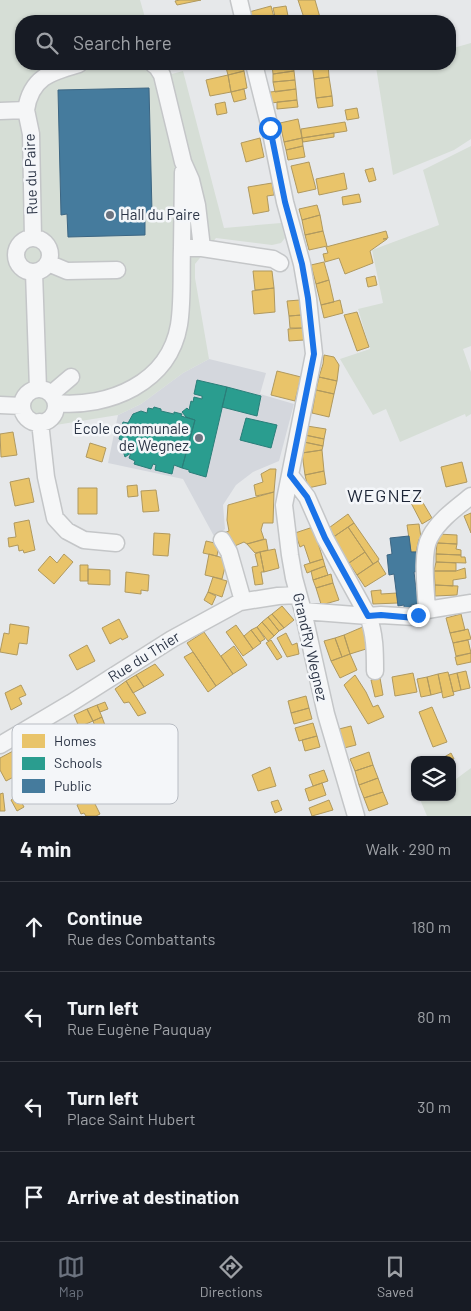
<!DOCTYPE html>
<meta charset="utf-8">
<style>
:root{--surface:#171b24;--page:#20242c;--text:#f1f3f6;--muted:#9ea1a6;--line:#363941;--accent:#6c737f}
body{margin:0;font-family:Barlow,sans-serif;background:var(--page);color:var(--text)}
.controls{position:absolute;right:15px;bottom:15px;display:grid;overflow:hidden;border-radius:10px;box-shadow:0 1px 4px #0004}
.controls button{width:45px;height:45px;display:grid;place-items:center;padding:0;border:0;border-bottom:1px solid var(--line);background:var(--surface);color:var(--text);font:25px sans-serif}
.stop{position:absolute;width:15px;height:15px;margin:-11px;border:4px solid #1a73e8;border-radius:50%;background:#fff}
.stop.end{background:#1a73e8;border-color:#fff;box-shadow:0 1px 5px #0008}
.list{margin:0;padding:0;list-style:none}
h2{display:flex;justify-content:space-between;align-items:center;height:65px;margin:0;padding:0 20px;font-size:21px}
h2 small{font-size:16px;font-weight:400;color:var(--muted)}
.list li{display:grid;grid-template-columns:32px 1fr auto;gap:15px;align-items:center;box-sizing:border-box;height:90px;padding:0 20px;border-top:1px solid var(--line)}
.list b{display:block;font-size:19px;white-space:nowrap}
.list p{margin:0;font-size:16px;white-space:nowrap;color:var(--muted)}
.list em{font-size:16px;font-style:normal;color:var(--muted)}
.icon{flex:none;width:28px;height:28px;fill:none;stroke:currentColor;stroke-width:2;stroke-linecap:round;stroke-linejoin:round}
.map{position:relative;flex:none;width:471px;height:816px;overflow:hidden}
.search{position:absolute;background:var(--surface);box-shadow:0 1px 4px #0004;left:15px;right:15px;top:15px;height:55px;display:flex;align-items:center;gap:12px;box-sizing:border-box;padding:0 18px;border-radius:20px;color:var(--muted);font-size:19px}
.sheet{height:425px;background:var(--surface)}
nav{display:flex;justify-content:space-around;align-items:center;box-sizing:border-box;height:70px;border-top:1px solid var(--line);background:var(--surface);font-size:14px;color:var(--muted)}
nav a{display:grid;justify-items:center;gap:2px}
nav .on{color:var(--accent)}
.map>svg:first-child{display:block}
.built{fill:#d4d7dd}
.green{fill:#d6ded6}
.homes{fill:#e9c46a;stroke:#b0995f}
.schools{fill:#2a9d8f;stroke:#2a7e79}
.public{fill:#457b9d;stroke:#3d6683}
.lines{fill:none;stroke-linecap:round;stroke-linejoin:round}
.minor-casing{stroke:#c4c6c8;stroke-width:19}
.minor{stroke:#f5f6f7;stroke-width:16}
.route{stroke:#1a73e8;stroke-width:6}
.poi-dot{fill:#6c737f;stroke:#f4f6f9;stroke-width:2}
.labels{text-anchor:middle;stroke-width:5;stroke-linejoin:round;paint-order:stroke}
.street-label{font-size:15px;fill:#2b3445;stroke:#f4f6f9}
.poi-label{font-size:15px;fill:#2b3445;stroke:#f4f6f9;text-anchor:start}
.quarter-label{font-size:18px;letter-spacing:1px;fill:#1d2536;stroke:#f4f6f9}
.key{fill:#f4f6f9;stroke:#b8bcc3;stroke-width:1}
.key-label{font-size:14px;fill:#2b3445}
</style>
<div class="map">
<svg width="471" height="816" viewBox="0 0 471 816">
<rect width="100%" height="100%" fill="#e6e8ea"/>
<path class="built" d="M209,359L266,373L260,394L294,404L279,461L253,472L236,485L223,505L225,529L215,538L183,479L108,463L118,415L141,404L183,373Z"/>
<path class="green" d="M0,0H140L146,21H21V64H165L172,74L183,71L224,228L281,223L285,238L281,243L272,245L216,238L195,264V278L209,359L183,373L141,404L118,415L37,428L20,421L14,412L0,409Z
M471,43V139L454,150L393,175L376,67L389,64H450V49Z
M471,146V346L463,349L471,372V414L466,417L465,414L400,442L386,409L373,415L340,359L370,349L358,309L383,303L372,250L439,225L423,170Z
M471,768V816H427L419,797H452V782Z"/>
<path class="homes" d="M180,0H201L177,5L175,1Z
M298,0H315L321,21H305Z
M271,6L275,21H251L249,12Z
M286,6L289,21H276L273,8Z
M225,16L226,21H203Z
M181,64H203L182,69Z
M225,64H242L244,71L228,75Z
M293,64L294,71L273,74L272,65Z
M312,64H328L329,77L314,79Z
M244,71L247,88L231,92L228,75Z
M294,71L295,80L273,82V74Z
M228,75L231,92L210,96L206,80Z
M329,77L332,96L316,98L314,79Z
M295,80L296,89L275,92L273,82Z
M244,89L246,99L234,102L231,92Z
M296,89L297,100L271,103L270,92Z
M332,96L333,106L318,108L316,98Z
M297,100L298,107L277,109V102Z
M225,102L227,113L217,115L215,104Z
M357,108L359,118L347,120L345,110Z
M298,119L302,138L284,142L280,123Z
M345,122L347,131L302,138L301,129Z
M334,133V137L303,142L302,138Z
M260,138L264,157L246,162L241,143Z
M302,138L303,146L286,150L284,142Z
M303,146L305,157L288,160L286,150Z
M309,162L316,189L298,193L291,166Z
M373,168L376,180L369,182L365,170Z
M344,173L347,189L319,195L316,179Z
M272,183L274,195L267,196L269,211L253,214L248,187Z
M359,194L361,202L343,205L342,197Z
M317,205L320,215L302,220L299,209Z
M320,215L323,231L305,235L302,220Z
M323,231L327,246L309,250L305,235Z
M386,231L388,238L383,239H387L370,251L373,263L345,274L339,258L325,262L323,254L328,253L326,247Z
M324,262L329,280L316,284L311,265Z
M253,271H272L274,288L255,290Z
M375,276L377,285L368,287L366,278Z
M329,280L334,302L321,305L316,284Z
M274,288L275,312L254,314L252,291Z
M300,300L302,315L289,316L287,301Z
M340,300L343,313L324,318L321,305Z
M357,312L369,347L357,351L344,315Z
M302,315L303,328H290L289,316Z
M303,328L304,340L289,341L288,329Z
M324,355L334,357L339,365L337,381L319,377L323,364Z
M277,371L301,377L295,401L271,395Z
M319,377L337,381L334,394L316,390Z
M316,390L334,394L329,417L312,413Z
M307,426L326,429L324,439L305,435Z
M13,432L17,455L1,457L0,434Z
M305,435L324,439L323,446L304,442Z
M304,442L323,446L322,450L302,453Z
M90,443L106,448L102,462L86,457Z
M322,450L324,471L305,475L302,453Z
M462,462L467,482L446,487L441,467Z
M270,469H276L274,492L256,496L254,485L263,482L261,474Z
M324,471L326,484L308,488L305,475Z
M29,478L34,502L15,506L10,482Z
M137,485L138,496L128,497L127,486Z
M78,488H97V514H78Z
M156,490L159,511L143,512L141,491Z
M274,492L273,523H263L261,530L264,539L247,544L244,542L230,548L224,533L229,531L227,520L228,505Z
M419,496L432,518L422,524L410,501Z
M471,513V533L464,516Z
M348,514L354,523L332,538L326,530Z
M29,520L35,550L24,553L23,550L19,551L18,545L9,547L8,538L16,537L14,523Z
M354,523L379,559L378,561L373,564L348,527Z
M419,524L421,538L419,539L416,552H411L407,525Z
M313,527L323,559L310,563L304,545L300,547L295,533Z
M348,527L365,552L349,563L332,538Z
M154,533L170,534L168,556L153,555Z
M437,534L457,535V544L437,543Z
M266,539L268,550L255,553L247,544Z
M206,541L219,544L217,556L203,553Z
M437,543L457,544L456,549L461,550V555L436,554Z
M275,549L279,568L264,572L260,552Z
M260,552L264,572H261L263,584L255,585L252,567L258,566L255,554Z
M365,552L373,564L357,575L349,563Z
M64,554L73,562L54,584L38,570L50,556L57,563Z
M209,554L227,559L222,579L205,575Z
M436,554L461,555V557H465L466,563L436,562Z
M323,559L325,566L307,573L304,565Z
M378,561L386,574L365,587L357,575Z
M436,562L456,563V571H434Z
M80,565H88V581H80Z
M325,566L328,575L313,580L311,571Z
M465,568L466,578L453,580V586L435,585L434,571H456Z
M88,569L110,570V585L88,584Z
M126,572L149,575L148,591L141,590V594L125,592Z
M331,574L333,583L316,588L313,580Z
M213,577L227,581L222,597L208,592Z
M333,583L339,600L325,604H321L316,588Z
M435,585L458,586L457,595L435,596Z
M381,590V594L397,593L398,603L373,604L371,591Z
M208,592L216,596L212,605L204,600Z
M282,606L294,620L284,628L272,614Z
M272,614L284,628L279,631L268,617Z
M461,614L465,630L450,633L446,618Z
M268,617L279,631L274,636L262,622Z
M119,619L128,637L122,640L121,638L110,644L102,628Z
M262,622L274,636L268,641L257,627Z
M10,624L29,627L27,644L19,643L17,655L0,652L4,633L9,634Z
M236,625L253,649L243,656L226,632Z
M365,626L368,641L366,649L350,654L344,635Z
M257,627L265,639L260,642L251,630Z
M468,629L471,639L453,643L450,633Z
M251,630L261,643L253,649L244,636Z
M204,632L233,674L216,686L187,643Z
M286,633L292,645L297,643L299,654L287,657L277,638Z
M344,635L350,654L342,657L335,638Z
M335,638L342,657L331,661L324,641Z
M271,640L282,657L277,660L266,643Z
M468,640L471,653L456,656L453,643Z
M87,645L95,661L77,670L69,655Z
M234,646L247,665L233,674L221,656Z
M193,652L216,686L208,692L184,657Z
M471,653V662L457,665L455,657Z
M350,654L357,670L340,678L331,661Z
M155,664L164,675L144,687L136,675Z
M466,671L470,688L461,690L457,673Z
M448,672L454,695L443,698L438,674Z
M413,673L417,692L395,696L392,677Z
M457,673L461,690L453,692L449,675Z
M438,674L442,692L431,695L427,677Z
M136,675L144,687L133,693L126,681Z
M355,675L366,692L373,707L378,705L384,717L368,724L344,685Z
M427,677L431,695L421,697L417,679Z
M380,678L383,695L375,697L371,680Z
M126,681L146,713L138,716L129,702L124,703L115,689Z
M21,685L26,695L19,698L22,704L11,710L5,693Z
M306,696L309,708L291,713L288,701Z
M105,702L108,709L100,712L97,705Z
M97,705L102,717L93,721L87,709Z
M432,707L447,742L433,747L419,712Z
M309,708L312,719L294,724L291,713Z
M87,709L93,721L79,727L74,715Z
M102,717L106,728L97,732L93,721Z
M313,723L317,736L299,741L295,728Z
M351,726L356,745L344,748L339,729Z
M317,736L320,747L305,751L302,740Z
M15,750L25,771L6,781L0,770V758Z
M369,752L373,765L355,771L350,759Z
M451,753L454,759L442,760L441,759Z
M373,765L378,778L359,785L355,771Z
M270,767L276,786L258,791L252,775Z
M324,770L328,781L313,786L309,775Z
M378,778L383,792L364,798L359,785Z
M322,783L326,795L309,801L305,789Z
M383,792L388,804L369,811L364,798Z
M3,793L5,811H0V794Z
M90,794L100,814L96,816H86L84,813L81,814L77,805L80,803L78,799Z
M18,796L24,807L17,811L11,800Z
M278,800L282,810L275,813L271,802Z
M329,800L333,810L312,816L309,808Z"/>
<path class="schools" d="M197,380L227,387L206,477L189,472V470L182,468L195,420L186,417L182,412L187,408L189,410L191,401L193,402L194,397L202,399V396L194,394Z
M227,387L261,396L257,416L222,407Z
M154,407L161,409V411L174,414V412L182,414L181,416L195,420L182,468L174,465L172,474L155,470L156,465L153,464L151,469L134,464L135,461L129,458L131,453L125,457L123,451L126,449L122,448L124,441L119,439L120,435L116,434L119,426L122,427L123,422L128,423L133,414L141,411L147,413L148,408L153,409Z
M246,418L277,425L271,448L240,440Z"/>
<path class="public" d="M149,88L152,212L145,213V235L68,237L67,214L61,215L58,90Z
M409,536L411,552H417L419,571L414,572L418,604L411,605L412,610L404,611V605L398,606L394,574L389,575L387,555L392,554L390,538Z"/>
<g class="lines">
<g class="minor-casing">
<path id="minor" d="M239,0L244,21
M153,64L157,67L162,75L183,162L191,180L197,205L202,248
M254,64L270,128L285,202L302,264L308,299L314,354L284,505L290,555L294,578L303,611L326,714L356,816
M26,110L31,134L33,238
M0,111L26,110C31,77 51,72 79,64
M16 255a17 17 0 1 1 34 0a17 17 0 1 1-34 0Z
M182,248L183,172
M48,263L67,271L117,270
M34,272L38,389
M22 406a17 17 0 1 1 34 0a17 17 0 1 1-34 0Z
M51,394L71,377
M56,403C109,408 169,383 179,325C183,300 181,273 182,248H202L273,259L280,263
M0,405L22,406
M40,422L46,477L55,518L67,531L84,540L116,543
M290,475L307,497L325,538L368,616C375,634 375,652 375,671
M222,540L229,552L243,601
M427,610C426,591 421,552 430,537C439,520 456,508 471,496
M303,611L368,616L381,615L415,617L427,610L471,603
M0,745L71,703L172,639L240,602L278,596L298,595"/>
</g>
<use href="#minor" class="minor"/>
</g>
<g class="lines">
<path class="route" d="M270,128L285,202L302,264L308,298L314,354L290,475L307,497L325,538L368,616L381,615L415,618L418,615"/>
</g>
<g class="poi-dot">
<circle cx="110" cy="215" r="5"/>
<circle cx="199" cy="438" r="5"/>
</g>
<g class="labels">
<g class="street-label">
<text transform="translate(31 174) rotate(-92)" y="5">Rue du Paire</text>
<text transform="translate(310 647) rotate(77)" y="5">Grand'Ry Wegnez</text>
<text transform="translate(144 657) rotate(-32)" y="5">Rue du Thier</text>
</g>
<g class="poi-label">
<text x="120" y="220">Hall du Paire</text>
<text x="189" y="434" text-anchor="end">École communale<tspan x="189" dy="17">de Wegnez</tspan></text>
</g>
<g class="quarter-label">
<text x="385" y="502">WEGNEZ</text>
</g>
</g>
<rect x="12" y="724" width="166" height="80" rx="8" class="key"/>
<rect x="22" y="734" width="23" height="14" fill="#e9c46a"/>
<rect x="22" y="757" width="23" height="13" fill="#2a9d8f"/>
<rect x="22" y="779" width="23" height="14" fill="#457b9d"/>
<g class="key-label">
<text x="54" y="746">Homes</text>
<text x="54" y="768">Schools</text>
<text x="54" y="791">Public</text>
</g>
</svg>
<div class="controls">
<button><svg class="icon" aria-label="layers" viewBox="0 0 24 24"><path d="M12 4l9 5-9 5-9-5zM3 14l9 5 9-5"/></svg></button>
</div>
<div class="stop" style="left:270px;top:128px"></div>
<div class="stop end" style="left:418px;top:615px"></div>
<div class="search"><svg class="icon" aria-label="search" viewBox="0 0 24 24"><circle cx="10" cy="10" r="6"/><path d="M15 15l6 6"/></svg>Search here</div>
</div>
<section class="sheet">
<h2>4 min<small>Walk · 290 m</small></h2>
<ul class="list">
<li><svg class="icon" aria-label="ahead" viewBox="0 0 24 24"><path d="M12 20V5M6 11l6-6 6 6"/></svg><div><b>Continue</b><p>Rue des Combattants</p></div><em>180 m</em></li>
<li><svg class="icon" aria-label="left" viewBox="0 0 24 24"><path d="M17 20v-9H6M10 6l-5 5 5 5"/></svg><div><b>Turn left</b><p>Rue Eugène Pauquay</p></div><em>80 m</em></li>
<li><svg class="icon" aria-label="left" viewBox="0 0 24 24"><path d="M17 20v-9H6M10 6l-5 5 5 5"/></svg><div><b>Turn left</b><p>Place Saint Hubert</p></div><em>30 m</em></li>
<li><svg class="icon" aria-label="arrive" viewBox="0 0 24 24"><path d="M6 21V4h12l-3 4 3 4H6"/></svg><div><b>Arrive at destination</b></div></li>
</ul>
</section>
<nav>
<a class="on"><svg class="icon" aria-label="map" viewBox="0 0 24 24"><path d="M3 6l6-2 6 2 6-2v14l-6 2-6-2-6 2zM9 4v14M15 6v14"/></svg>Map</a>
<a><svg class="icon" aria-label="directions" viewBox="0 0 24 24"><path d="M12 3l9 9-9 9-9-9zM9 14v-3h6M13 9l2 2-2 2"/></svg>Directions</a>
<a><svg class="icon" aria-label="saved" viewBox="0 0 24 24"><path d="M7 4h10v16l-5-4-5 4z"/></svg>Saved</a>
</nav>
